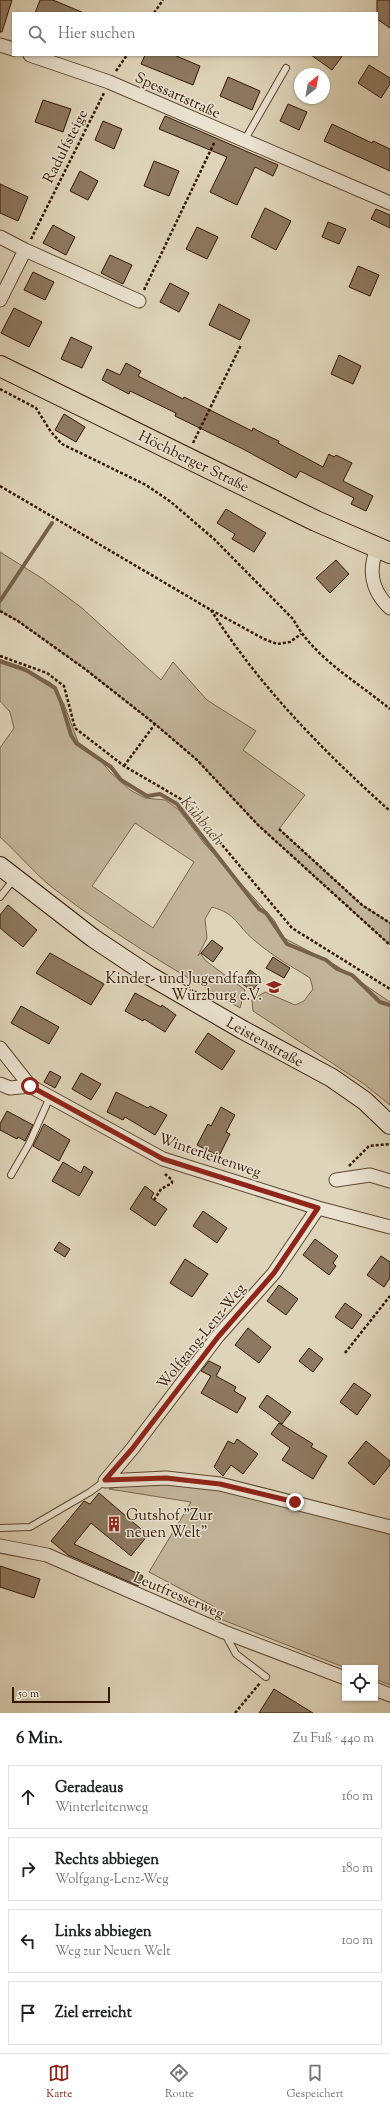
<!DOCTYPE html>
<html lang="de">
<meta charset="utf-8">
<style>
:root{--surface:#fff;--page:#f2f2f2;--text:#202124;--muted:#757577;--line:#e0e0e0;--accent:#8f2418}
body{margin:0;font-family:"Sorts Mill Goudy",serif;background:var(--page);color:var(--text)}
.controls{position:absolute;right:12px;bottom:12px;display:grid;overflow:hidden;border-radius:0px;box-shadow:0 1px 3px #0004}
.controls button{width:36px;height:36px;display:grid;place-items:center;padding:0;border:0;border-bottom:1px solid var(--line);background:var(--surface);color:var(--text);font:20px sans-serif}
.compass{position:absolute;left:294px;top:68px;width:36px;height:36px;border-radius:50%;background:var(--surface);box-shadow:0 1px 3px #0004;rotate:31deg}
.scale{position:absolute;left:12px;bottom:10px;width:98px;box-sizing:border-box;padding-left:4px;border:2px solid #351601;border-top:0;font-size:11px;line-height:14px;white-space:nowrap;color:#351601;-webkit-text-stroke:3px #eae3d2;paint-order:stroke}
.stop{position:absolute;width:12px;height:12px;margin:-9px;border:3px solid #8f2418;border-radius:50%;background:#fff}
.stop.end{background:#8f2418;border-color:#fff;box-shadow:0 1px 4px #0008}
.list{margin:0;padding:0;list-style:none}
h2{display:flex;justify-content:space-between;align-items:center;height:52px;margin:0;padding:0 16px;font-size:17px}
h2 small{font-size:13px;font-weight:400;color:var(--muted)}
.list li{display:grid;grid-template-columns:26px 1fr auto;gap:12px;align-items:center;box-sizing:border-box;height:64px;margin:0 8px 8px;padding:0 8px;border:1px solid var(--line);border-radius:0px}
.list b{display:block;font-size:15px;white-space:nowrap}
.list p{margin:0;font-size:13px;white-space:nowrap;color:var(--muted)}
.list em{font-size:13px;font-style:normal;color:var(--muted)}
.icon{flex:none;width:22px;height:22px;fill:none;stroke:currentColor;stroke-width:2;stroke-linecap:round;stroke-linejoin:round}
.map{position:relative;flex:none;width:390px;height:1713px;overflow:hidden}
.search{position:absolute;background:var(--surface);box-shadow:0 1px 3px #0004;left:12px;right:12px;top:12px;height:44px;display:flex;align-items:center;gap:10px;box-sizing:border-box;padding:0 14px;border-radius:0px;color:var(--muted);font-size:15px}
.sheet{height:340px;background:var(--surface)}
nav{display:flex;justify-content:space-around;align-items:center;box-sizing:border-box;height:56px;border-top:1px solid var(--line);background:var(--surface);font-size:11px;color:var(--muted)}
nav a{display:grid;justify-items:center;gap:2px}
nav .on{color:var(--accent)}
.map>svg:first-child{display:block}
.green{fill:#c1b49a;stroke:#7b654e;fill-rule:evenodd}
.lines{fill:none;stroke-linecap:round;stroke-linejoin:round}
.stream{stroke:#78614a;stroke-width:4}
.building{fill:#8d7961;stroke:#351601}
.lane-casing{stroke:#5f462f;stroke-width:8}
.street-casing{stroke:#5f462f;stroke-width:15}
.secondary-casing{stroke:#351601;stroke-width:20}
.primary-casing{stroke:#351601;stroke-width:22}
.path{stroke:#351601;stroke-width:2.5;stroke-dasharray:3 2;stroke-linecap:butt}
.lane{stroke:#eae3d2;stroke-width:6}
.street{stroke:#eae3d2;stroke-width:13}
.secondary{stroke:#eae3d2;stroke-width:18}
.primary{stroke:#ded4b9;stroke-width:20}
.route{stroke:#8f2418;stroke-width:5}
.labels{text-anchor:middle;stroke-width:3;stroke-linejoin:round;paint-order:stroke}
.street-label{font-size:15px;fill:#351601;stroke:#eae3d2}
.poi-label{font-size:15px;fill:#351601;stroke:#eae3d2;text-anchor:end}
.water-label{font-size:16px;font-style:italic;fill:#624831;stroke:#eae3d2}
</style>
<div class="map">
<svg width="390" height="1713" viewBox="0 0 390 1713">
<rect width="100%" height="100%" fill="#ded4b9"/>
<filter id="stains"><feTurbulence type="fractalNoise" baseFrequency=".005" numOctaves="4"/><feColorMatrix values="0 0 0 0 .2 0 0 0 0 .09 0 0 0 0 .02 0 0 0 .5 -.17"/></filter>
<radialGradient id="worn" r=".72"><stop offset=".6" stop-color="#630" stop-opacity="0"/><stop offset="1" stop-color="#630" stop-opacity=".3"/></radialGradient>
<path class="green" d="M0,552L43,579L82,608L161,680L173,662L207,700L256,731L243,750L305,795L279,829L362,905L390,923V945L258,825L197,760L155,724L85,669L18,621L0,611Z
M0,663L36,675L51,683L64,704L78,742L97,756L110,772L130,790L145,798L165,800L179,810L204,843L274,920L284,938L337,966L390,1002V1105L364,1084L253,1011L252,1000L265,992L295,1005L304,1001L313,989L310,978C291,966 271,955 254,940C236,925 237,914 212,907L205,919L207,938L198,956L200,953L206,961L245,990L240,1008C176,971 111,933 53,888C34,873 18,853 0,837V748L14,728L10,712L0,701ZM135,823L194,862L153,928L92,886Z
M130,1483L195,1484L390,1529V1685L375,1679V1668H346L210,1615L213,1606L149,1572L191,1502L109,1489Z"/>
<g class="lines">
<path class="stream" d="M0,601L52,523
M0,661L26,670L55,688L61,702L71,735L76,743L111,767L121,780L147,796L160,794L177,804L259,909L266,913L287,944L326,960L337,969L352,975L380,1002L390,1005"/>
</g>
<path class="building" d="M0,0H12L2,32H0Z
M40,0H53L84,13H35Z
M377,0H390V28L377,19Z
M145,55H174L200,66L193,85L141,64Z
M311,55H343L332,70Z
M369,65L390,78V84L381,98L358,83Z
M228,77L260,91L252,110L220,96Z
M43,100L71,109L63,132L35,122Z
M288,104L307,112L299,130L280,121Z
M165,116L278,165L273,176L255,167L237,205L210,192L227,157L159,129Z
M103,121L122,129L114,149L95,140Z
M332,124L372,143L373,141L390,149V171L324,141Z
M154,161L179,171L169,196L144,186Z
M80,171L98,181L88,200L70,191Z
M0,184L28,197L18,221L0,213Z
M265,208L291,221L276,250L251,237Z
M376,209L390,215V228L371,219Z
M328,222L346,229L339,244L322,237Z
M53,225L75,237L66,255L43,243Z
M197,227L218,237L207,259L186,249Z
M110,255L132,265L123,284L101,273Z
M358,266L379,275L370,296L349,287Z
M33,272L54,282L45,300L24,290Z
M170,283L189,293L179,312L160,302Z
M219,304L250,320L240,340L209,325Z
M14,308L42,322L29,347L1,333Z
M71,337L92,347L82,368L61,359Z
M339,355L361,366L353,384L331,374Z
M126,363L141,371L138,376L183,399L184,397L252,431L253,428L266,435L279,441L278,443L323,467L329,454L334,457L336,455L352,463L343,481L373,496L366,511L351,504L354,498L300,471L296,478L243,449L175,416L176,413L130,391L129,394L102,380L107,369L120,375Z
M64,414L85,427L76,442L55,430Z
M226,509L266,533L254,552L232,539L235,534L217,523Z
M336,560L349,574L330,593L316,578Z
M8,905L37,930L23,947L0,928V915Z
M212,940L223,948L213,962L201,953Z
M50,953L104,984L91,1005L36,973Z
M273,957L290,968L284,978L266,968Z
M250,970L262,979L252,991L241,983Z
M135,993L161,1007L162,1005L176,1015L165,1032L144,1019L143,1021L125,1011Z
M21,1006L59,1027L49,1044L11,1023Z
M208,1033L235,1051L222,1070L195,1052Z
M50,1071L61,1077L55,1088L44,1082Z
M81,1073L101,1084L91,1100L72,1089Z
M116,1092L148,1108L150,1106L167,1115L155,1135L125,1117L123,1120L107,1112Z
M221,1107L235,1115L226,1132L230,1134L219,1156L197,1145L208,1124L211,1126Z
M7,1111L33,1125L25,1141L18,1137L17,1139L0,1130V1124Z
M44,1124L70,1140L59,1161L33,1146Z
M63,1162L81,1173L84,1166L93,1172L79,1196L52,1181Z
M145,1186L154,1193L151,1198L167,1209L155,1226L130,1209Z
M203,1211L227,1228L217,1243L193,1226Z
M315,1239L338,1256L333,1263L336,1266L329,1275L303,1255Z
M59,1242L70,1249L65,1257L54,1250Z
M381,1256L390,1262V1278L384,1287L367,1275Z
M185,1259L208,1274L192,1297L170,1283Z
M279,1285L298,1299L286,1315L267,1301Z
M345,1303L362,1315L352,1329L335,1317Z
M248,1328L271,1347L259,1363L235,1345Z
M309,1348L323,1359L313,1372L299,1361Z
M209,1361L221,1367L216,1376L236,1387L234,1391L246,1398L237,1413L201,1393L211,1376L201,1371Z
M354,1383L371,1395L357,1415L340,1402Z
M267,1395L291,1412L282,1424L259,1407Z
M279,1423L313,1444L311,1447L327,1456L313,1479L282,1460L290,1448L271,1434Z
M237,1439L258,1454L243,1474L231,1465L223,1476L214,1467L228,1441L234,1444Z
M366,1441L390,1461V1465L374,1485L348,1463Z
M99,1493L148,1535L131,1556L91,1523L74,1544L143,1576L138,1586L68,1555L51,1541L84,1501L90,1504Z
M0,1566L40,1579L34,1598L0,1587Z
M274,1689L313,1713H259Z"/>
<g class="lines">
<g class="lane-casing">
<path id="lane" d="M244,141L286,68
M0,897L14,879
M11,1175L29,1144L50,1097
M0,1528L30,1527L90,1492L105,1481
M225,1634L236,1654L266,1677"/>
</g>
<g class="street-casing">
<path id="street" d="M0,45L13,49
M30,55L109,82L390,203
M0,237L25,250L0,300
M25,250L139,301
M377,548C368,571 371,590 390,608
M0,1048L30,1086L163,1159L318,1208L390,1227
M0,1084L10,1088L30,1086
M336,1180L370,1175L390,1181
M105,1481L132,1449L217,1337L274,1273L318,1208
M105,1481L166,1478L220,1484L390,1527
M0,1546L47,1555L224,1632L345,1678
M375,1689L390,1695"/>
</g>
<g class="secondary-casing">
<path id="secondary" d="M0,866L93,938L150,976L243,1030L332,1078L365,1101L390,1125"/>
</g>
<g class="primary-casing">
<path id="primary" d="M0,366L316,521L390,553"/>
</g>
<path class="path" d="M154,13L163,0
M116,71L127,55
M31,239L104,93
M144,290L215,141
M0,389L36,408L51,432L62,444L146,485L171,502L214,539L293,619C314,658 356,681 390,709
M193,443L241,345
M0,486L211,610L264,639L277,644L290,642L301,634
M211,610C259,686 323,751 390,811
M0,611L18,621L85,669L155,724L197,760L258,825L390,945
M0,656L47,673L64,686L75,728L124,766L186,802L292,928L390,989
M124,766L155,724
M279,829L362,905L390,923
M349,1166L369,1146L390,1144
M154,1200L161,1189L172,1183V1180L165,1174
M345,1353L390,1296
M235,1713L260,1683"/>
<use href="#lane" class="lane"/>
<use href="#street" class="street"/>
<use href="#secondary" class="secondary"/>
<use href="#primary" class="primary"/>
</g>
<g class="lines">
<path class="route" d="M30,1086L163,1159L318,1208L274,1273L218,1337L132,1449L105,1480L166,1478L220,1484L295,1502"/>
</g>
<defs>
<g id="school-bare" transform="scale(1.2)"><path d="M0-5L7-2L0 1L-7-2ZM-4 1L0 2.5L4 1V4Q0 6-4 4Z" fill="#8f2418" stroke="#eae3d2" stroke-width="2.5" paint-order="stroke"/></g>
<g id="building-bare" transform="scale(1.2)"><path d="M-4-6H4V6H1V3H-1V6H-4ZM-2.5-4.3h1.7v1.8h-1.7ZM.8-4.3h1.7v1.8H.8ZM-2.5-1h1.7V.8h-1.7ZM.8-1h1.7V.8H.8Z" fill="#8f2418" stroke="#eae3d2" stroke-width="2.5" paint-order="stroke"/></g>
</defs>
<g fill-rule="evenodd">
<use href="#school-bare" x="274" y="987"/>
<use href="#building-bare" x="114" y="1524"/>
</g>
<g class="labels">
<g class="street-label">
<text transform="translate(178 95) rotate(24)" y="5">Spessartstraße</text>
<text transform="translate(65 146) rotate(-63)" y="5">Radulfsteige</text>
<text transform="translate(194 461) rotate(26)" y="5">Höchberger Straße</text>
<text transform="translate(265 1042) rotate(29)" y="5">Leistenstraße</text>
<text transform="translate(210 1155) rotate(19)" y="5">Winterleitenweg</text>
<text transform="translate(201 1336) rotate(-51)" y="5">Wolfgang-Lenz-Weg</text>
<text transform="translate(179 1595) rotate(23)" y="5">Leutfresserweg</text>
</g>
<g class="poi-label">
<text x="262" y="983">Kinder- und Jugendfarm<tspan x="262" dy="17">Würzburg e.V.</tspan></text>
<text x="126" y="1520" text-anchor="start">Gutshof "Zur<tspan x="126" dy="17">neuen Welt"</tspan></text>
</g>
<g class="water-label">
<text transform="translate(203 820) rotate(50)" y="6">Kühbach</text>
</g>
</g>
<rect width="100%" height="100%" filter="url(#stains)"/>
<rect width="100%" height="100%" fill="url(#worn)"/>
</svg>
<div class="controls">
<button><svg class="icon" aria-label="locate" viewBox="0 0 24 24"><circle cx="12" cy="12" r="6"/><path d="M12 2v4M12 18v4M2 12h4M18 12h4"/></svg></button>
</div>
<svg class="compass" viewBox="-18 -18 36 36"><path d="M0-13l5 13h-10z" fill="#e53935"/><path d="M0 13l5-13h-10z" fill="#757577"/></svg>
<div class="scale">50 m</div>
<div class="stop" style="left:30px;top:1086px"></div>
<div class="stop end" style="left:295px;top:1502px"></div>
<div class="search"><svg class="icon" aria-label="search" viewBox="0 0 24 24"><circle cx="10" cy="10" r="6"/><path d="M15 15l6 6"/></svg>Hier suchen</div>
</div>
<section class="sheet">
<h2>6 Min.<small>Zu Fuß · 440 m</small></h2>
<ul class="list">
<li><svg class="icon" aria-label="ahead" viewBox="0 0 24 24"><path d="M12 20V5M6 11l6-6 6 6"/></svg><div><b>Geradeaus</b><p>Winterleitenweg</p></div><em>160 m</em></li>
<li><svg class="icon" aria-label="right" viewBox="0 0 24 24"><path d="M7 20v-9h11M14 6l5 5-5 5"/></svg><div><b>Rechts abbiegen</b><p>Wolfgang-Lenz-Weg</p></div><em>180 m</em></li>
<li><svg class="icon" aria-label="left" viewBox="0 0 24 24"><path d="M17 20v-9H6M10 6l-5 5 5 5"/></svg><div><b>Links abbiegen</b><p>Weg zur Neuen Welt</p></div><em>100 m</em></li>
<li><svg class="icon" aria-label="arrive" viewBox="0 0 24 24"><path d="M6 21V4h12l-3 4 3 4H6"/></svg><div><b>Ziel erreicht</b></div></li>
</ul>
</section>
<nav>
<a class="on"><svg class="icon" aria-label="map" viewBox="0 0 24 24"><path d="M3 6l6-2 6 2 6-2v14l-6 2-6-2-6 2zM9 4v14M15 6v14"/></svg>Karte</a>
<a><svg class="icon" aria-label="directions" viewBox="0 0 24 24"><path d="M12 3l9 9-9 9-9-9zM9 14v-3h6M13 9l2 2-2 2"/></svg>Route</a>
<a><svg class="icon" aria-label="saved" viewBox="0 0 24 24"><path d="M7 4h10v16l-5-4-5 4z"/></svg>Gespeichert</a>
</nav>
